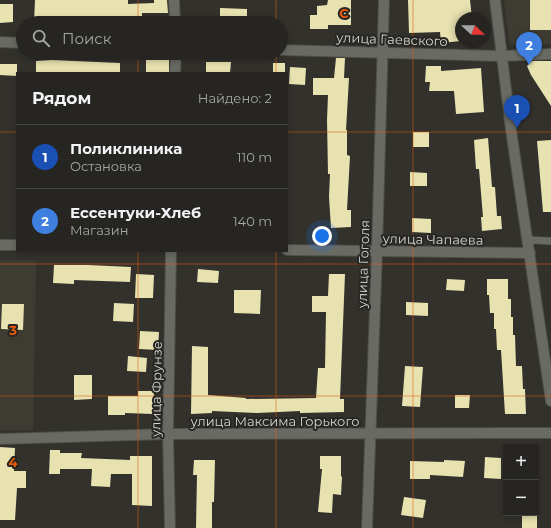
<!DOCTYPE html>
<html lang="ru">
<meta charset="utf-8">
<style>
:root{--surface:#262521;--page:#2e2d2a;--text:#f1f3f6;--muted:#a4a5a5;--line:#42423f;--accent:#adaffb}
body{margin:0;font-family:Montserrat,sans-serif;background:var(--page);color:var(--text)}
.controls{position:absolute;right:12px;bottom:12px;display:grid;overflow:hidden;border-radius:0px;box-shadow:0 2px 6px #0003}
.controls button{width:36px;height:36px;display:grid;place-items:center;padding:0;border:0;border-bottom:1px solid var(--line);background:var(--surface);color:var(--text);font:20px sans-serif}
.compass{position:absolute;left:455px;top:12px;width:36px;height:36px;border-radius:50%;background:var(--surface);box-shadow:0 2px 6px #0003;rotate:112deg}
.you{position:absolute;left:322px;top:236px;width:14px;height:14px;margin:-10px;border:3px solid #fff;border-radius:50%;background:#1a73e8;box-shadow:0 0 0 6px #1a73e833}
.badge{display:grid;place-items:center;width:26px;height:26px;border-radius:50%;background:var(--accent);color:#fff;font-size:13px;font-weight:700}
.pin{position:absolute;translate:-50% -33px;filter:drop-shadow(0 1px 2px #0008)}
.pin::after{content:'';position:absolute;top:21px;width:14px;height:12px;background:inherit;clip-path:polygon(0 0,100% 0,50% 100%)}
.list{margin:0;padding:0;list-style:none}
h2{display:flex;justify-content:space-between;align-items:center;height:52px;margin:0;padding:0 16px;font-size:17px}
h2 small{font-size:13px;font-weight:400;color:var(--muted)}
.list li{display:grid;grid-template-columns:26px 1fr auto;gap:12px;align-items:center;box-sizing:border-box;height:64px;padding:0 16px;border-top:1px solid var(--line)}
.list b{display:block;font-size:15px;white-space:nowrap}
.list p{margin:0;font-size:13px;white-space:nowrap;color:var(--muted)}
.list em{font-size:13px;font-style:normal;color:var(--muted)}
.icon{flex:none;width:22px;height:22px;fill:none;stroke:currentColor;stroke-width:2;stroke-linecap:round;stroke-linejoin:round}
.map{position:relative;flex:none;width:551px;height:528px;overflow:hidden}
.search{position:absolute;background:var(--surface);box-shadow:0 2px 6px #0003;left:16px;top:16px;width:272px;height:44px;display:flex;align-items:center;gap:10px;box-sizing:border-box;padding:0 14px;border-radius:22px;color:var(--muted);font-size:15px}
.panel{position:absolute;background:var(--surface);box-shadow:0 2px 6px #0003;left:16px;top:72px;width:272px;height:180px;border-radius:0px}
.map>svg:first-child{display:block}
.built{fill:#3e3c32}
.building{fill:#e8e2b0}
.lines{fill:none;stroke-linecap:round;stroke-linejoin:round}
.lane-casing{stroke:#4d4d49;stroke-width:8}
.street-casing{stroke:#4d4d49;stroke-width:12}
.secondary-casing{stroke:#4d4d49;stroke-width:12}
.lane{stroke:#6a6a64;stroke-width:7}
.street{stroke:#6a6a64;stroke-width:10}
.secondary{stroke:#6a6a64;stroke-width:10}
.grid{fill:none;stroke:#e8590c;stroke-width:1;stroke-opacity:0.55}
.labels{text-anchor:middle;stroke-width:4;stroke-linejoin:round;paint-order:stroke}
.street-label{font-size:13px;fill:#d2d2cf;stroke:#282723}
.grid-label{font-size:13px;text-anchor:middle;font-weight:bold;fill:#e8590c;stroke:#282723;stroke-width:4;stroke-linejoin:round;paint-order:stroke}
</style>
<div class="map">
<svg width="551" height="528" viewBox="0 0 551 528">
<rect width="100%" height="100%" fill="#32312c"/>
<path class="built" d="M504,0H551V44L510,45Z
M0,260L36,261L33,430H0Z"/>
<path class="building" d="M35,0H128V4L154,3V0H167L168,13H142V22H132V20L83,22V19L46,20V23L34,22Z
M328,0H351V25H328V29H310V15H317V6L327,5Z
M408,0H470L472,18H461V41L441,43L440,32L409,33Z
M530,0H551V30H530Z
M0,4H13V22L0,23Z
M220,8L247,9V23H220Z
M146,57H169V73H146Z
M336,58H345L344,78H349L346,130H347V155L350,156L347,210H351V227L331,228L329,197L330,174H328L327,120L328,95H313V78H334Z
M52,60L120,63V73H36V61Z
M532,61H551V106L531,75L527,66Z
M206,62H231L230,73H206Z
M273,63H285V73H273Z
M0,64H17V76L0,75Z
M426,66H441V71L481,68L484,112L456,114L454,91H429L430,82H425Z
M290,67L306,68L305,85L289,84Z
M413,132H429V147H413Z
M488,138L492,187H495L497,216H501L502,229L482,231L481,217H483L479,169H476L474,140Z
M551,140V212H543L537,141Z
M410,172L427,173V186H410Z
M412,218L431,219V233L412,232Z
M54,265H88L131,267L130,282L74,280V284L53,283Z
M198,269L219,271L218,283L197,282Z
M136,274L154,275L153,298H135Z
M329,274H345L340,399H344V412L300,413V411L257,413L212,411V413L191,414L192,346L208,347V395L246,398V399L316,398L318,368H325L326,312H312V296H328Z
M447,279L465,280L464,291L446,290Z
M487,279H508V299H511V317H513V335H515L516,366H522L523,389H525L526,414H505L501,350H497L496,329H494V313H490L489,295H487Z
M234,290H261L260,314L234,313Z
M406,302L428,303V316L406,315Z
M114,303L134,304L133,322L113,321Z
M2,304H24L23,330L1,329Z
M140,331L159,332L158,350L139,349Z
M128,356L147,358L146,372L127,371Z
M405,366L423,367L420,407L402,406Z
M74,375H92V399L74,400Z
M138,391H154L153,414L125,413V415H108V396H138Z
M455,395H470L469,408H455Z
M0,447L15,448L14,471H26V488H17L15,520H0Z
M50,450H60V453H82L81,458L130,460V456H152V506L132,505V474H111L110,487L91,486L92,469H60V474H49Z
M320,456H341V476L342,477L341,495L333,494L332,513L318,512L322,469H320Z
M485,457L501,458V479L484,478Z
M194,460H215L214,502H212V528H196L197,475H193Z
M444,460L465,461L463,477L430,475V479H410V461L444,462Z
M404,497L426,500L423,518L401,515Z
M522,513H537V528H522Z"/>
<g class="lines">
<g class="lane-casing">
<path id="lane" d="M528,240L551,241"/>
</g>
<g class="street-casing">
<path id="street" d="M174,0L175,23
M0,42L23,43
M281,50L501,56L551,54
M175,73L176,53
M377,251L530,253
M170,528L168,434L171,251"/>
</g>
<g class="secondary-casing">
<path id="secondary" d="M495,0L511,130L551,401
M0,245H17
M287,250L377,251
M0,439L168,434L551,433
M367,528L377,251L384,0"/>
</g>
<use href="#lane" class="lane"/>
<use href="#street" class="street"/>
<use href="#secondary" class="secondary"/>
</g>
<path class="grid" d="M138,0V23M276,0V23M413,0V528M138,53V73M276,53V73M0,132H17M287,132H551M138,251V528M276,251V528M0,264H551M0,396H551"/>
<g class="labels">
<g class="street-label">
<text transform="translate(392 39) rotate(2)" y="5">улица Гаевского</text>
<text transform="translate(433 239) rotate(1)" y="5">улица Чапаева</text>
<text transform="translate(363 264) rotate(-88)" y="5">улица Гоголя</text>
<text transform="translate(156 389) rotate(-89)" y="5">улица Фрунзе</text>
<text x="275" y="426">улица Максима Горького</text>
</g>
</g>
<g class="grid-label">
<text x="344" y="18">C</text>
<text x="13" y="335">3</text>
<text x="13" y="467">4</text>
</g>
</svg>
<div class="controls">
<button>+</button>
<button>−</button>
</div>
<svg class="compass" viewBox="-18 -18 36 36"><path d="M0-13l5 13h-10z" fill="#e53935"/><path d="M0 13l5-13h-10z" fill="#a4a5a5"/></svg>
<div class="you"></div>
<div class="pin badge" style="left:517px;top:128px;background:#1a4fb4">1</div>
<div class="pin badge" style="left:529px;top:65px;background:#3f7fe0">2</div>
<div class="search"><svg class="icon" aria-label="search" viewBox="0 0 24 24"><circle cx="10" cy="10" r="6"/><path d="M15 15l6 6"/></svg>Поиск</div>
<section class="panel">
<h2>Рядом<small>Найдено: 2</small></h2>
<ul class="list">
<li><span class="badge" style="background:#1a4fb4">1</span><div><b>Поликлиника</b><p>Остановка</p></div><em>110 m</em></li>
<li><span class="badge" style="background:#3f7fe0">2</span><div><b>Ессентуки-Хлеб</b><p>Магазин</p></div><em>140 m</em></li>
</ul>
</section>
</div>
